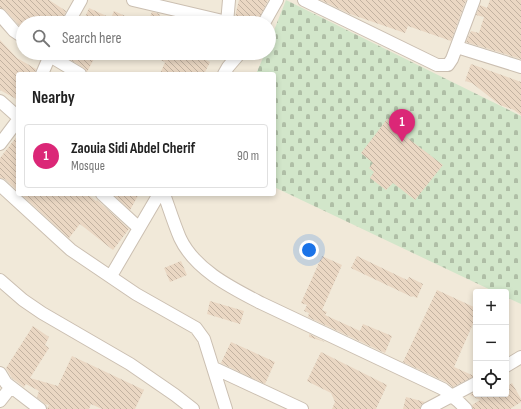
<!DOCTYPE html>
<meta charset="utf-8">
<style>
:root{--surface:#fff;--page:#f6f6f6;--text:#222;--muted:#767676;--line:#e0e0e0;--accent:#db2777}
body{margin:0;font-family:"Sofia Sans Condensed",sans-serif;background:var(--page);color:var(--text)}
.controls{position:absolute;right:12px;bottom:12px;display:grid;overflow:hidden;border-radius:4px;box-shadow:0 2px 6px #0003}
.controls button{width:36px;height:36px;display:grid;place-items:center;padding:0;border:0;border-bottom:1px solid var(--line);background:var(--surface);color:var(--text);font:20px sans-serif}
.you{position:absolute;left:309px;top:250px;width:14px;height:14px;margin:-10px;border:3px solid #fff;border-radius:50%;background:#1a73e8;box-shadow:0 0 0 6px #1a73e833}
.badge{display:grid;place-items:center;width:26px;height:26px;border-radius:50%;background:var(--accent);color:#fff;font-size:13px;font-weight:700}
.pin{position:absolute;translate:-50% -33px;filter:drop-shadow(0 1px 2px #0008)}
.pin::after{content:'';position:absolute;top:21px;width:14px;height:12px;background:inherit;clip-path:polygon(0 0,100% 0,50% 100%)}
.list{margin:0;padding:0;list-style:none}
h2{display:flex;justify-content:space-between;align-items:center;height:52px;margin:0;padding:0 16px;font-size:17px}
h2 small{font-size:13px;font-weight:400;color:var(--muted)}
.list li{display:grid;grid-template-columns:26px 1fr auto;gap:12px;align-items:center;box-sizing:border-box;height:64px;margin:0 8px 8px;padding:0 8px;border:1px solid var(--line);border-radius:4px}
.list b{display:block;font-size:15px;white-space:nowrap}
.list p{margin:0;font-size:13px;white-space:nowrap;color:var(--muted)}
.list em{font-size:13px;font-style:normal;color:var(--muted)}
.icon{flex:none;width:22px;height:22px;fill:none;stroke:currentColor;stroke-width:2;stroke-linecap:round;stroke-linejoin:round}
.map{position:relative;flex:none;width:521px;height:409px;overflow:hidden}
.search{position:absolute;background:var(--surface);box-shadow:0 2px 6px #0003;left:16px;top:16px;width:260px;height:44px;display:flex;align-items:center;gap:10px;box-sizing:border-box;padding:0 14px;border-radius:22px;color:var(--muted);font-size:15px}
.panel{position:absolute;background:var(--surface);box-shadow:0 2px 6px #0003;left:16px;top:72px;width:260px;height:124px;border-radius:4px}
.map>svg:first-child{display:block}
.residential{fill:#f1e9d9;fill-rule:evenodd}
.cemetery{fill:url(#cemetery-stones)}
.building{fill:url(#building-back-hatch)}
.lines{fill:none;stroke-linecap:round;stroke-linejoin:round}
.minor-casing{stroke:#cbbfb1;stroke-width:14}
.minor{stroke:#fff;stroke-width:12}
</style>
<div class="map">
<svg width="521" height="409" viewBox="0 0 521 409">
<defs>
<pattern id="cemetery-stones" width="16" height="16" patternUnits="userSpaceOnUse"><rect width="16" height="16" fill="#d2e6ca"/><path d="M2 7V4a2 2 0 0 1 4 0v3zM10 15v-3a2 2 0 0 1 4 0v3z" fill="#afbea6"/></pattern>
<pattern id="building-back-hatch" width="6" height="6" patternUnits="userSpaceOnUse"><rect width="6" height="6" fill="#ead7c3"/><path d="M-1 5l2 2M0 0l6 6M5-1l2 2" fill="none" stroke="#c2b2a1"/></pattern>
</defs>
<rect width="100%" height="100%" fill="#faf6ea"/>
<path class="residential" d="M0,0H521V409H0ZM23,23H269V53H23ZM18,74H274V194H18ZM476,292H506V394H476Z"/>
<path class="cemetery" d="M286,0L521,116V304L506,297V292H495L274,187V74H256L265,53H269V43Z"/>
<path class="building" d="M0,0H49L66,11L61,23H23V28L19,25L5,10L0,8Z
M239,0H268L257,23H235L236,12Z
M321,0H466L451,41L408,26L405,33L350,14Z
M490,0H521V59L466,42L471,31L479,33L484,17L476,15L480,5L487,8Z
M89,8L111,18L114,11L141,23H77L79,19L83,22Z
M152,12L160,14L157,23H147Z
M0,40L17,58L36,69L35,74H18V100L0,90Z
M68,53H86L95,57L87,72L84,68L66,57Z
M145,53H203L201,58L210,62L204,74H160L165,62Z
M471,64L521,82V115L514,110L500,105L472,83L465,81Z
M388,118L403,130L401,133L443,165L415,200L393,183L386,190L370,178L374,172L369,168L373,163L361,153Z
M18,135V191L5,179L0,178V158Z
M21,194H87L96,201L97,200L129,229L113,250L80,224L69,238Z
M113,194H139L130,210Z
M322,256L342,265L322,310L327,312L325,315L360,331L363,324L392,336L385,353L308,317L309,313L304,311L307,305L301,303Z
M357,256L407,280L409,277L423,284L417,298L413,296L412,297L351,268Z
M181,261L187,275L170,282L164,268Z
M437,290L476,308V317L454,367L474,376L453,387L446,382L403,362Z
M210,301L244,311L240,324L207,314Z
M33,326L49,337L45,345L49,348L30,378L58,386L72,356L144,390L135,409H102L91,404L89,409H47L49,405L45,404L37,397L39,391L26,384L24,387L12,378L6,368Z
M309,334L325,342L309,337Z
M231,342L275,362L265,384L221,363Z
M321,352L387,385L376,409H332L335,402L331,393L307,381Z
M512,383L521,399V402L510,409H473L472,405L480,400L470,395L476,391V394H506V387Z
M406,397L425,402L421,405L420,409H403Z"/>
<g class="lines">
<g class="minor-casing">
<path id="minor" d="M133,0L227,22
M304,0L437,65H448L452,59L474,0
M0,15L14,31L23,37
M68,23L81,0
M227,23L229,0
M264,23L277,0
M457,47L521,67
M45,53L80,74
M42,74L51,53
M224,74L228,67L240,53
M0,101L18,117
M0,144L18,120
M0,185L71,250L136,294L196,328L204,339L226,409
M102,194L139,228
M164,194C169,208 174,224 180,238C195,270 232,288 261,303L443,389L458,401L466,409
M111,276L159,194
M0,280L23,300L42,313L130,364L175,395L193,409
M506,366L521,357
M214,368L302,409
M0,373L6,383L40,409
M0,401L11,387
M427,409L476,383"/>
</g>
<use href="#minor" class="minor"/>
</g>
</svg>
<div class="controls">
<button>+</button>
<button>−</button>
<button><svg class="icon" aria-label="locate" viewBox="0 0 24 24"><circle cx="12" cy="12" r="6"/><path d="M12 2v4M12 18v4M2 12h4M18 12h4"/></svg></button>
</div>
<div class="you"></div>
<div class="pin badge" style="left:402px;top:142px">1</div>
<div class="search"><svg class="icon" aria-label="search" viewBox="0 0 24 24"><circle cx="10" cy="10" r="6"/><path d="M15 15l6 6"/></svg>Search here</div>
<section class="panel">
<h2>Nearby<small></small></h2>
<ul class="list">
<li><span class="badge">1</span><div><b>Zaouia Sidi Abdel Cherif</b><p>Mosque</p></div><em>90 m</em></li>
</ul>
</section>
</div>
